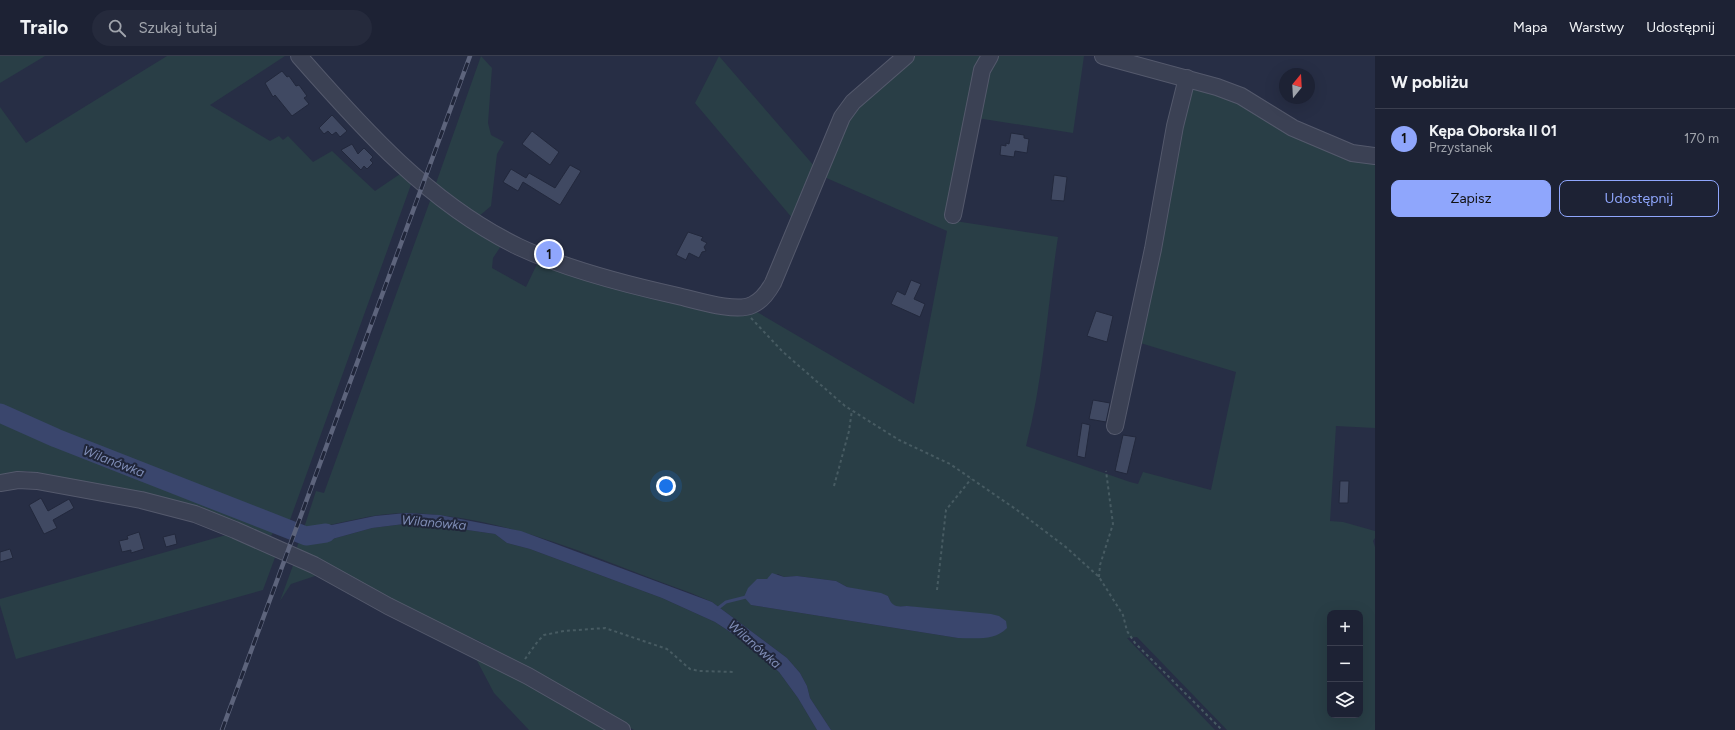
<!DOCTYPE html>
<html lang="pl">
<meta charset="utf-8">
<style>
:root{--surface:#1d2234;--page:#252a3c;--text:#f1f3f6;--muted:#a0a4ac;--line:#3b3f4f;--accent:#8fa6fc}
body{margin:0;font-family:Figtree,sans-serif;background:var(--page);color:var(--text)}
.controls{position:absolute;right:12px;bottom:12px;display:grid;overflow:hidden;border-radius:8px;box-shadow:0 4px 16px #0002}
.controls button{width:36px;height:36px;display:grid;place-items:center;padding:0;border:0;border-bottom:1px solid var(--line);background:var(--surface);color:var(--text);font:20px sans-serif}
.compass{position:absolute;left:1279px;top:12px;width:36px;height:36px;border-radius:50%;background:var(--surface);box-shadow:0 4px 16px #0002;rotate:18deg}
.you{position:absolute;left:666px;top:430px;width:14px;height:14px;margin:-10px;border:3px solid #fff;border-radius:50%;background:#1a73e8;box-shadow:0 0 0 6px #1a73e833}
.badge{display:grid;place-items:center;width:26px;height:26px;border-radius:50%;background:var(--accent);color:#111;font-size:13px;font-weight:700}
.pin{position:absolute;translate:-50% -50%;border:2px solid #fff;box-shadow:0 1px 4px #0006}
.list{margin:0;padding:0;list-style:none}
h2{display:flex;justify-content:space-between;align-items:center;height:52px;margin:0;padding:0 16px;font-size:17px}
h2 small{font-size:13px;font-weight:400;color:var(--muted)}
.list li{display:grid;grid-template-columns:26px 1fr auto;gap:12px;align-items:center;box-sizing:border-box;height:60px;padding:0 16px;border-top:1px solid var(--line)}
.list b{display:block;font-size:15px;white-space:nowrap}
.list p{margin:0;font-size:13px;white-space:nowrap;color:var(--muted)}
.list em{font-size:13px;font-style:normal;color:var(--muted)}
.actions{display:flex;gap:8px;padding:12px 16px}
.actions a{flex:1;padding:9px 0;border:1px solid var(--accent);border-radius:8px;text-align:center;font-size:14px;color:var(--accent)}
.actions .main{background:var(--accent);color:#111}
.icon{flex:none;width:22px;height:22px;fill:none;stroke:currentColor;stroke-width:2;stroke-linecap:round;stroke-linejoin:round}
.map{position:relative;flex:none;width:1375px;height:674px;overflow:hidden}
header{display:flex;align-items:center;gap:24px;box-sizing:border-box;height:56px;padding:0 20px;background:var(--surface);border-bottom:1px solid var(--line)}
header strong{font-size:19px}
nav{display:flex;gap:22px;margin-inline-start:auto;font-size:14px}
.search{width:280px;height:36px;background:var(--page);display:flex;align-items:center;gap:10px;box-sizing:border-box;padding:0 14px;border-radius:22px;color:var(--muted);font-size:15px}
main{display:flex}
aside{flex:1;background:var(--surface)}
.map>svg:first-child{display:block}
.green{fill:#293e46;fill-rule:evenodd}
.water{fill:#3a466d}
.lines{fill:none;stroke-linecap:round;stroke-linejoin:round}
.stream{stroke:#3a466d;stroke-width:3}
.river{stroke:#3a466d;stroke-width:19}
.building{fill:#404962;stroke:#22283c}
.minor-casing{stroke:#54596c;stroke-width:18}
.path{stroke:#475b62;stroke-width:2;stroke-dasharray:3 3;stroke-linecap:butt}
.minor{stroke:#3b4154;stroke-width:16}
.rail-casing{stroke:#5d647c;stroke-width:4.5}
.rail{stroke:#20263a;stroke-width:3;stroke-dasharray:9;stroke-linecap:butt}
.labels{text-anchor:middle;stroke-width:4;stroke-linejoin:round;paint-order:stroke}
.water-label{font-size:13px;font-style:italic;fill:#7f8db6;stroke:#20263a}
</style>
<header>
<strong>Trailo</strong>
<div class="search"><svg class="icon" aria-label="search" viewBox="0 0 24 24"><circle cx="10" cy="10" r="6"/><path d="M15 15l6 6"/></svg>Szukaj tutaj</div>
<nav><a>Mapa</a><a>Warstwy</a><a>Udostępnij</a></nav>
</header>
<main>
<div class="map">
<svg width="1375" height="674" viewBox="0 0 1375 674">
<rect width="100%" height="100%" fill="#272e45"/>
<path class="green" d="M0,0H45L0,27Z
M167,0H285L210,49L270,85L279,80L283,84L288,80L313,106L332,95L375,135L400,118L413,123L286,475L276,472L271,480C193,447 109,434 26,415L0,421V51L26,87Z
M481,0L492,12L488,67L491,79L504,86L497,98L491,150L478,161L435,130Z
M719,0L815,111L793,163L695,47Z
M911,0H987L955,165L1058,181C1047,251 1044,322 1026,390L1130,426L1138,428L1143,416L1211,434L1236,316L1137,286L1191,29L1233,42L1375,106V372L1336,370L1330,465L1343,466L1375,475V482L1373,485L1375,491V674H1227L1137,581L1127,582L1215,674H831L810,642L807,630L800,617L787,602L712,546L691,537C599,504 507,459 407,457C373,457 337,468 303,475L316,435L324,437L430,145L442,146L503,187L493,202L492,212L526,231L539,204L706,250L757,256L914,348L947,175L822,120L851,56ZM778,518L784,521L797,520L836,525L847,531L888,540L890,547L896,551L907,550L935,554L983,582H958L751,549L757,523H767ZM1330,557H1360V659H1330Z
M995,0H1084L1073,77L977,62L987,16Z
M404,468L440,470L495,478L507,487L530,493L662,542L715,566L747,587L779,616L798,642L817,674H634L479,585L420,560L296,494L300,482L325,485L372,472Z
M233,477L277,496L263,534L16,603L0,549V543Z
M295,504L321,518L291,528L280,545Z
M473,597L611,674H529L494,637Z"/>
<path class="water" d="M406,457L440,459L521,475L712,546L787,602L800,617L807,630L810,642L831,674H817L798,642L779,616L747,587L715,566L662,542L530,493L507,487L495,478L440,470L404,468L372,472L325,485L300,482L303,475L375,460Z
M772,517L784,521L797,520L836,525L847,531L881,537L888,540C892,551 896,551 907,550L991,558L999,560L1006,565L1007,572C995,585 975,582 958,582L751,549L744,541L748,532L757,523H767Z"/>
<g class="lines">
<path class="stream" d="M717,553L726,546L746,541"/>
<path class="river" d="M0,357L56,382L306,480L326,477"/>
</g>
<path class="building" d="M282,15L287,21L289,20L296,30L299,29L307,40L304,42L309,48L292,60L275,39L273,41L265,27Z
M332,59L347,75L340,81L336,76L332,79L328,75L324,78L319,72Z
M532,75L559,96L550,109L522,88Z
M1011,77L1024,79V82L1029,83L1027,97L1015,95L1014,101L1000,99L1001,89L1006,90V87L1009,88Z
M352,88L358,98L364,92L373,101L370,104L373,107L367,113L364,110L361,114L341,94Z
M570,109L581,115L560,149L523,126L518,135L503,126L511,113L526,122L529,117L555,132Z
M1054,119L1067,121L1064,145L1051,144Z
M688,176L703,181L701,184L707,187L704,191L706,195L702,196L699,202L689,197L686,204L676,199Z
M911,224L921,228L914,243L925,248L920,261L891,248L897,235L905,239Z
M1096,255L1113,260L1107,286L1087,280Z
M1093,344L1110,347L1106,366L1089,363Z
M1082,367L1090,369L1085,402L1077,400Z
M1123,379L1136,381L1127,418L1115,415Z
M1340,425H1349L1348,447H1339Z
M41,442L48,455L69,443L74,452L53,464L57,472L44,478L29,449Z
M139,476L144,493L131,497V494L122,496L119,485L128,483L127,480Z
M175,478L177,488L166,491L163,481Z
M10,493L13,502L0,506V496Z"/>
<g class="lines">
<g class="minor-casing">
<path id="minor" d="M299,0C363,73 430,148 519,191C566,213 628,229 678,240C696,244 736,257 752,249C762,245 768,236 773,227L842,61L853,46L906,0
M1103,0L1217,31L1241,40L1293,72L1352,97L1375,100
M953,159L982,14L990,0
M1115,370L1153,193L1175,70L1187,22
M0,427L18,424L37,425L141,444L195,458L235,474L314,509L388,550L528,620L622,674"/>
</g>
<path class="path" d="M751,262L783,296L845,350L899,384L950,408L1017,454L1067,492L1099,521L1123,559L1127,575L1135,587L1222,674
M834,430L849,375L852,354
M1099,521L1100,509L1113,468L1106,415
M937,534L946,454L971,423
M525,603L538,585L544,579L564,575L605,572L667,593L690,613L699,615L735,616"/>
<use href="#minor" class="minor"/>
<g class="rail-casing">
<path id="rail" d="M222,674L470,0"/>
</g>
<use href="#rail" class="rail"/>
</g>
<g class="labels">
<g class="water-label">
<text transform="translate(114 405) rotate(21)" y="5">Wilanówka</text>
<text transform="translate(434 466) rotate(5)" y="5">Wilanówka</text>
<text transform="translate(755 588) rotate(41)" y="5">Wilanówka</text>
</g>
</g>
</svg>
<div class="controls">
<button>+</button>
<button>−</button>
<button><svg class="icon" aria-label="layers" viewBox="0 0 24 24"><path d="M12 4l9 5-9 5-9-5zM3 14l9 5 9-5"/></svg></button>
</div>
<svg class="compass" viewBox="-18 -18 36 36"><path d="M0-13l5 13h-10z" fill="#e53935"/><path d="M0 13l5-13h-10z" fill="#a0a4ac"/></svg>
<div class="you"></div>
<div class="pin badge" style="left:549px;top:198px">1</div>
</div>
<aside>
<h2>W pobliżu<small></small></h2>
<ul class="list">
<li><span class="badge">1</span><div><b>Kępa Oborska II 01</b><p>Przystanek</p></div><em>170 m</em></li>
</ul>
<div class="actions"><a class="main">Zapisz</a><a>Udostępnij</a></div>
</aside>
</main>
